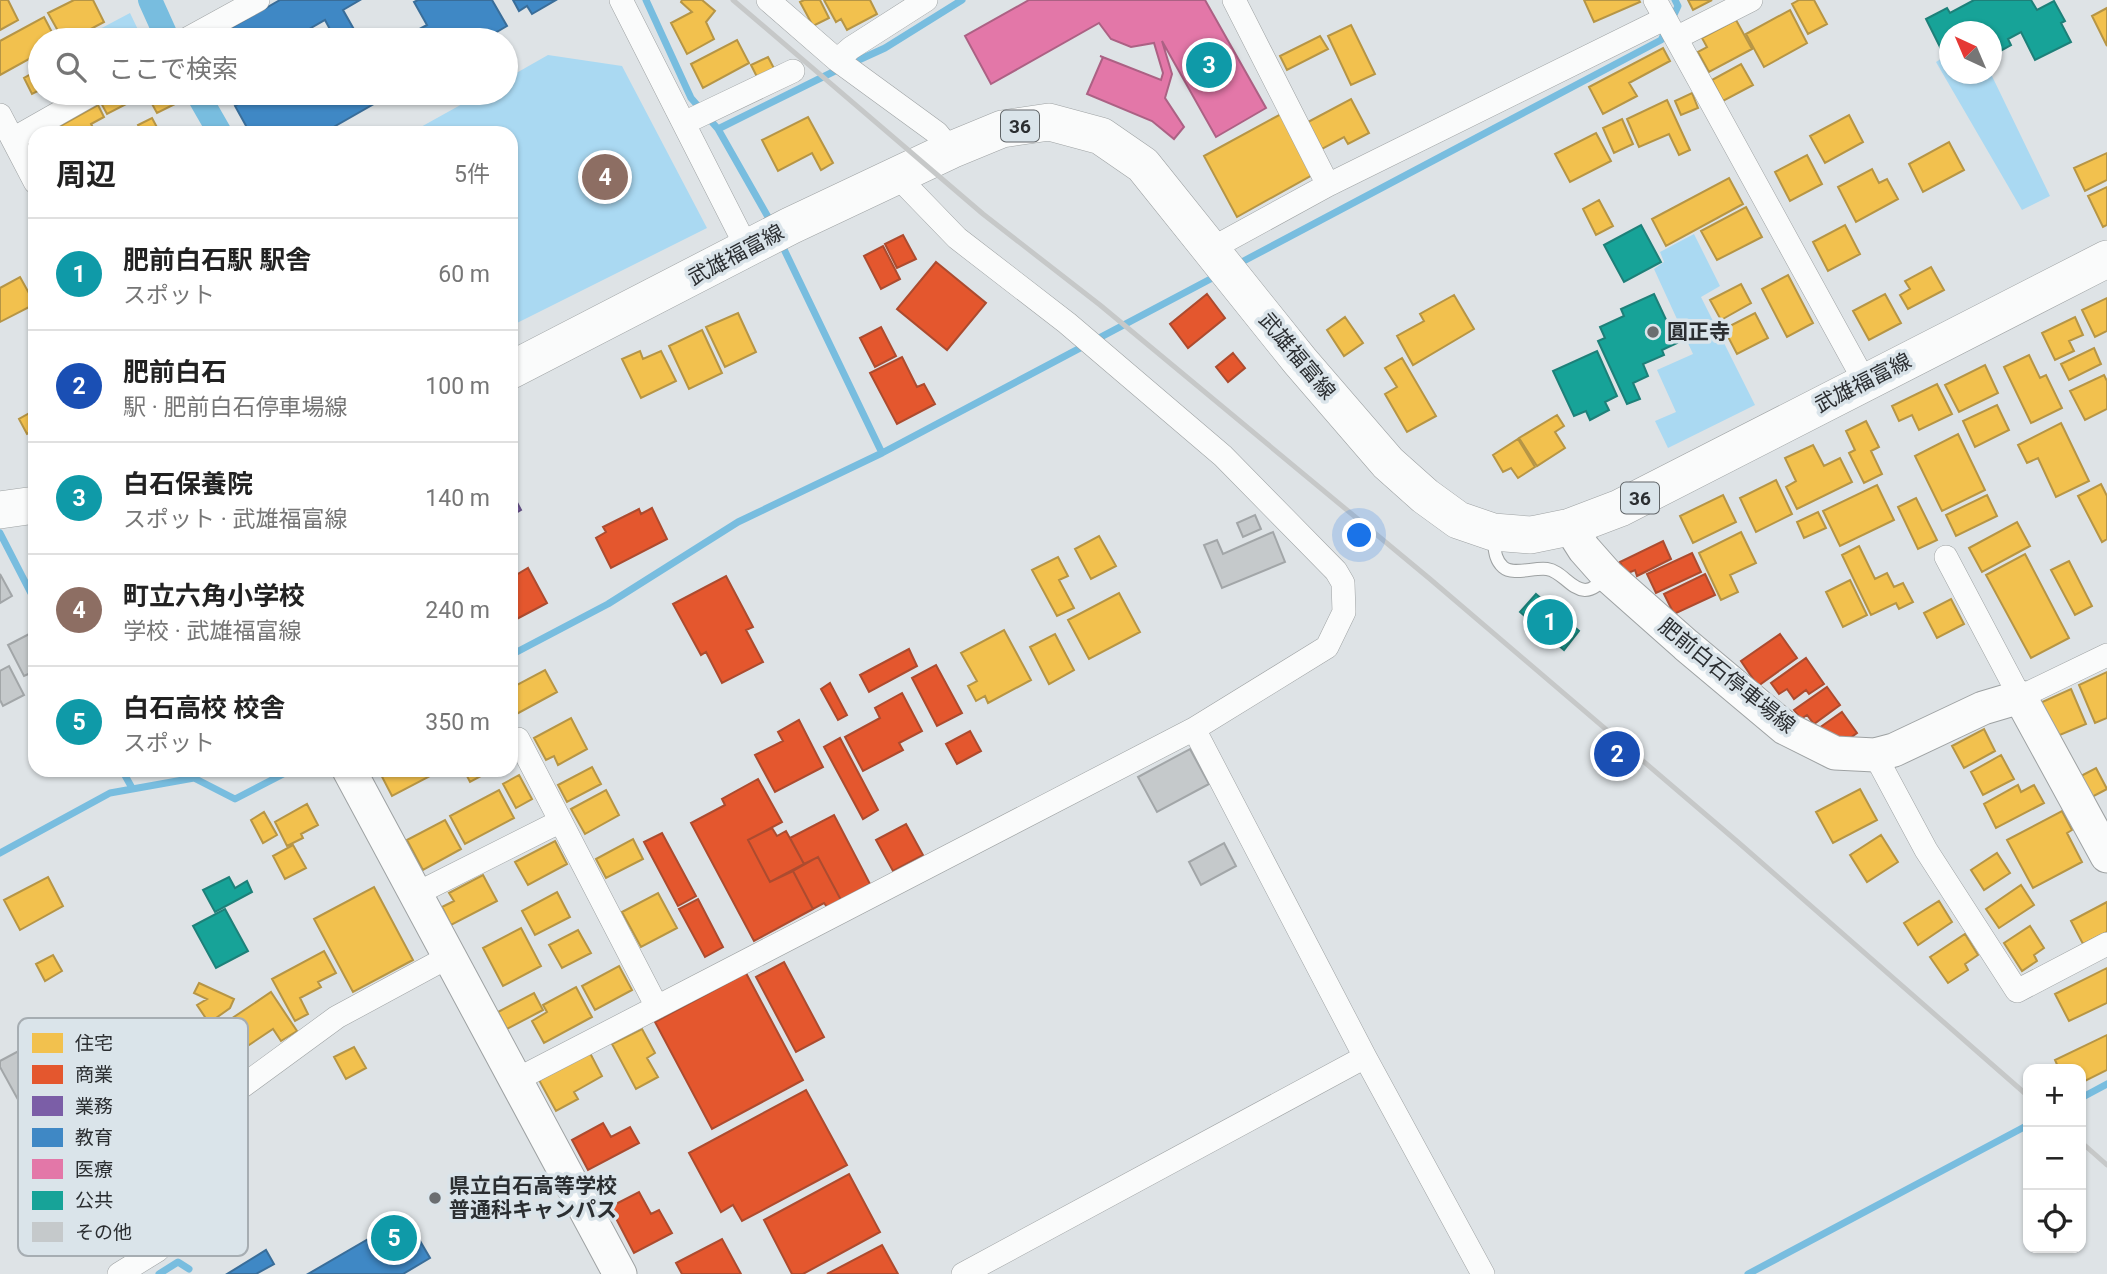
<!DOCTYPE html>
<html lang="ja">
<meta charset="utf-8">
<style>
:root{--surface:#fff;--page:#f6f6f6;--text:#222;--muted:#767676;--line:#e0e0e0;--accent:#0b8043}
body{margin:0;font-family:Roboto,"Noto Sans JP",sans-serif;background:var(--page);color:var(--text)}
.controls{position:absolute;right:21px;bottom:21px;display:grid;overflow:hidden;border-radius:14px;box-shadow:0 2px 5px #0004}
.controls button{width:63px;height:63px;display:grid;place-items:center;padding:0;border:0;border-bottom:2px solid var(--line);background:var(--surface);color:var(--text);font:35px sans-serif}
.compass{position:absolute;left:1939px;top:21px;width:63px;height:63px;border-radius:50%;background:var(--surface);box-shadow:0 2px 5px #0004;rotate:316deg}
.you{position:absolute;left:1360px;top:536px;width:24px;height:24px;margin:-18px;border:5px solid #fff;border-radius:50%;background:#1a73e8;box-shadow:0 0 0 10px #1a73e833}
.badge{display:grid;place-items:center;width:46px;height:46px;border-radius:50%;background:var(--accent);color:#fff;font-size:23px;font-weight:700}
.pin{position:absolute;translate:-50% -50%;border:4px solid #fff;box-shadow:0 2px 7px #0006}
.list{margin:0;padding:0;list-style:none}
h2{display:flex;justify-content:space-between;align-items:center;height:91px;margin:0;padding:0 28px;font-size:30px}
h2 small{font-size:23px;font-weight:400;color:var(--muted)}
.list li{display:grid;grid-template-columns:46px 1fr auto;gap:21px;align-items:center;box-sizing:border-box;height:112px;padding:0 28px;border-top:2px solid var(--line)}
.list b{display:block;font-size:26px;white-space:nowrap}
.list p{margin:0;font-size:23px;white-space:nowrap;color:var(--muted)}
.list em{font-size:23px;font-style:normal;color:var(--muted)}
.icon{flex:none;width:38px;height:38px;fill:none;stroke:currentColor;stroke-width:2;stroke-linecap:round;stroke-linejoin:round}
.map{position:relative;flex:none;width:2107px;height:1274px;overflow:hidden}
.search{position:absolute;background:var(--surface);box-shadow:0 2px 5px #0004;left:28px;top:28px;width:490px;height:77px;display:flex;align-items:center;gap:18px;box-sizing:border-box;padding:0 24px;border-radius:38px;color:var(--muted);font-size:26px}
.panel{position:absolute;background:var(--surface);box-shadow:0 2px 5px #0004;left:28px;top:126px;width:490px;height:651px;border-radius:21px}
.map>svg:first-child{display:block}
.green{fill:#aad9f2}
.homes{fill:#f2c14e;stroke:#b69545;stroke-width:2}
.shops{fill:#e4572e;stroke:#ac4b2f;stroke-width:2}
.offices{fill:#7b5ea7;stroke:#635084;stroke-width:2}
.schools{fill:#3f88c5;stroke:#396d99;stroke-width:2}
.health{fill:#e377a8;stroke:#ac6184;stroke-width:2}
.public{fill:#17a398;stroke:#1d8079;stroke-width:2}
.lines{fill:none;stroke-linecap:round;stroke-linejoin:round}
.stream{stroke:#78bddf;stroke-width:7}
.canal{stroke:#78bddf;stroke-width:24}
.building{fill:#c5c9cb;stroke:#a2a6a8;stroke-width:2}
.lane-casing{stroke:#9ea2a3;stroke-width:14}
.street-casing{stroke:#9ea2a3;stroke-width:24}
.secondary-casing{stroke:#9ea2a3;stroke-width:35}
.primary-casing{stroke:#9ea2a3;stroke-width:38}
.lane{stroke:#fafbfb;stroke-width:12}
.street{stroke:#fafbfb;stroke-width:23}
.secondary{stroke:#fafbfb;stroke-width:33}
.primary{stroke:#fafbfb;stroke-width:37}
.rail{stroke:#c6c8c8;stroke-width:5}
.poi-dot{fill:#6a6d70;stroke:#dae4ea;stroke-width:2.5}
.labels{text-anchor:middle;stroke-width:7;stroke-linejoin:round;paint-order:stroke}
.shield{fill:#dae4ea;stroke:#606568;stroke-width:2}
.shield-label{font-size:19px;font-weight:bold;fill:#2b2e31}
.street-label{font-size:21px;fill:#2b2e31;stroke:#dae4ea}
.poi-label{font-size:21px;font-weight:bold;fill:#2b2e31;stroke:#dae4ea;text-anchor:start}
.key{fill:#dae4ea;stroke:#a6adb2;stroke-width:2}
.key-label{font-size:19px;fill:#2b2e31}
</style>
<div class="map">
<svg width="2107" height="1274" viewBox="0 0 2107 1274">
<rect width="100%" height="100%" fill="#dee3e6"/>
<path class="green" d="M130,13L143,40H79Z
M1949,54L1950,74H1991L2050,196L2022,210L1936,62Z
M548,55L622,66L707,228L511,326V133H410L482,93H506V79Z
M1694,234L1720,286L1701,297L1755,405L1668,448L1655,421L1676,412L1657,370L1693,354L1654,269L1664,262L1660,252Z"/>
<path class="homes" d="M0,0H8L18,20L0,30Z
M74,0H93L104,22L70,40H63L48,13Z
M682,0H702L715,11L706,22L714,39L687,54L671,23L692,12L681,2Z
M804,0H820L829,18L813,26L800,2Z
M824,0H870L877,14L847,30L841,19L836,22Z
M1584,0H1639L1640,2L1594,22Z
M1688,0H1712L1693,10Z
M1799,0H1814L1827,24L1808,34L1792,4Z
M2107,8V46L2092,16Z
M1790,10L1807,43L1764,67L1746,34Z
M44,17L56,40H40V53L0,75V41Z
M1736,20L1752,49L1709,72L1698,52L1707,47L1702,38Z
M1351,25L1375,74L1351,85L1328,36Z
M1320,36L1328,49L1287,70L1280,56Z
M737,40L749,63L703,88L691,64Z
M1663,48L1670,61L1629,83L1637,96L1603,114L1589,87Z
M768,57L777,74L760,83L751,65Z
M1741,64L1753,85L1723,101L1712,80Z
M40,69V90L32,94L24,78Z
M115,93H128L132,101L107,114L100,101Z
M146,93H172L177,103L157,113Z
M1692,93L1698,108L1681,115L1675,101Z
M1351,99L1369,133L1348,144L1344,137L1322,149L1308,122Z
M1667,100L1690,150L1679,155L1669,134L1639,147L1627,119Z
M98,105L104,117L91,124L96,133H64L60,126Z
M1281,114L1314,174L1237,217L1204,156Z
M1849,115L1863,142L1825,163L1810,136Z
M808,117L833,163L821,170L812,153L778,171L762,140Z
M152,118L160,133H142L138,125Z
M1622,119L1633,144L1614,153L1603,128Z
M1596,133L1611,161L1570,182L1555,154Z
M35,136V156L27,141Z
M1949,142L1964,170L1923,192L1909,164Z
M2107,153V180L2085,191L2074,168Z
M1807,155L1822,184L1790,201L1775,172Z
M1872,169L1879,183L1887,179L1898,199L1856,222L1838,187Z
M1729,178L1743,204L1666,246L1652,219Z
M2107,187V225L2103,227L2088,196Z
M1599,200L1613,226L1596,235L1583,209Z
M1746,207L1762,237L1717,260L1701,231Z
M1845,225L1860,254L1828,271L1813,242Z
M1931,267L1944,290L1908,309L1900,295L1910,289L1905,281Z
M1788,275L1813,323L1787,337L1762,289Z
M20,277L35,304L0,322V288Z
M1741,284L1751,303L1721,320L1710,300Z
M1885,294L1901,323L1869,340L1853,311Z
M1454,295L1474,329L1413,365L1397,336L1424,321L1420,314Z
M2107,298V331L2095,337L2082,310Z
M738,313L756,352L725,367L706,327Z
M1755,313L1768,338L1737,354L1724,329Z
M1345,317L1363,343L1344,356L1327,330Z
M2075,317L2083,335L2069,341L2074,351L2055,360L2042,333Z
M702,330L722,373L689,389L669,346Z
M2094,348L2101,364L2069,380L2061,364Z
M640,351L643,359L661,351L676,381L641,398L622,359Z
M2029,355L2040,378L2046,375L2062,408L2031,423L2004,367Z
M1402,358L1436,416L1407,432L1385,394L1397,387L1385,368Z
M1985,365L1998,393L1959,412L1945,385Z
M2104,375L2107,381V409L2085,420L2070,391Z
M1937,384L1952,414L1919,430L1912,415L1899,421L1892,406Z
M1997,405L2009,430L1975,447L1963,421Z
M35,410V430L27,434L19,419Z
M1557,415L1564,426L1555,432L1565,448L1537,466L1519,438Z
M1866,421L1879,447L1871,451L1882,474L1864,483L1849,453L1855,450L1846,431Z
M2061,423L2089,481L2056,497L2038,458L2027,463L2018,445Z
M1958,434L1985,490L1942,511L1915,456Z
M1518,439L1535,467L1518,478L1511,468L1503,472L1493,455Z
M1813,445L1824,466L1840,458L1852,482L1797,509L1786,487L1796,481L1785,458Z
M1776,480L1792,514L1756,532L1740,498Z
M2101,484L2107,496V539L2102,542L2078,496Z
M1877,485L1894,520L1840,546L1823,511Z
M1723,495L1736,522L1693,543L1680,516Z
M1987,495L1997,516L1956,536L1946,515Z
M1916,498L1937,540L1918,549L1898,507Z
M1818,512L1826,528L1804,538L1797,522Z
M2017,522L2030,546L1982,572L1969,548Z
M1741,532L1756,563L1730,575L1738,592L1721,600L1699,553Z
M1099,536L1116,566L1091,579L1075,549Z
M1859,546L1875,579L1887,573L1894,587L1903,583L1913,602L1899,609L1896,603L1871,615L1842,555Z
M2025,554L2069,638L2031,658L1986,575Z
M1058,557L1068,576L1059,580L1074,608L1057,616L1032,570Z
M2069,561L2092,606L2075,615L2051,570Z
M1850,580L1867,615L1843,627L1826,592Z
M1119,593L1140,632L1089,659L1068,620Z
M1951,599L1964,624L1937,638L1924,613Z
M1004,630L1031,680L988,703L985,696L976,701L968,686L977,681L961,653Z
M1055,634L1074,670L1049,684L1030,647Z
M545,670L557,692L511,717V688Z
M2107,672V718L2095,723L2079,685Z
M2071,689L2086,724L2055,737L2040,703Z
M571,718L587,749L558,765L554,756L546,760L534,738Z
M1984,729L1995,751L1964,768L1952,746Z
M2001,755L2014,779L1983,795L1971,772Z
M592,767L601,784L567,802L558,785Z
M2096,768L2107,789L2090,798L2079,777Z
M381,770H434L436,773L392,796L379,771Z
M464,770H492L470,782Z
M519,775L532,799L516,808L503,784Z
M2018,785L2021,792L2034,785L2044,803L1996,828L1984,804Z
M1860,789L1877,820L1833,843L1816,812Z
M499,790L514,818L465,844L450,816Z
M606,790L619,815L585,834L571,809Z
M307,804L318,825L301,834L303,838L287,846L275,822Z
M2062,811L2072,830L2067,833L2082,862L2033,888L2007,840Z
M264,812L277,835L263,843L251,820Z
M445,820L461,849L423,870L407,840Z
M1881,835L1898,862L1867,882L1850,855Z
M633,839L643,859L606,878L596,859Z
M555,841L567,864L528,885L515,862Z
M293,845L306,868L285,879L273,856Z
M1997,853L2010,873L1984,890L1971,870Z
M483,875L497,901L451,925L442,907L454,901L449,893Z
M48,877L63,906L20,930L4,900Z
M2021,885L2034,905L1999,928L1986,909Z
M374,887L413,960L353,992L314,919Z
M557,892L570,917L535,935L522,911Z
M658,893L677,928L641,947L622,912Z
M1939,901L1952,922L1918,945L1904,923Z
M2107,902V932L2083,944L2071,921Z
M2030,926L2044,948L2034,955L2037,961L2022,971L2004,943Z
M521,928L541,966L503,986L483,948Z
M578,930L591,953L562,968L549,945Z
M1965,934L1978,955L1965,964L1968,970L1948,983L1930,957Z
M324,951L336,973L318,982L321,987L300,998L308,1014L295,1021L272,979Z
M53,955L62,971L45,981L36,964Z
M619,966L632,990L595,1010L582,986Z
M2107,968V1003L2069,1021L2055,994Z
M199,983L234,999L230,1008L209,1023L197,1005L207,999L194,993Z
M576,987L592,1017L544,1043L532,1021L547,1012L543,1005Z
M271,992L297,1031L281,1041L273,1029L234,1055L216,1029Z
M534,993L543,1010L507,1029L498,1012Z
M642,1029L655,1053L647,1058L658,1077L636,1089L612,1044Z
M2107,1035V1070L2081,1083V1069H2059L2055,1060Z
M354,1047L366,1068L346,1079L334,1057Z
M590,1053L602,1076L574,1092L578,1099L556,1111L539,1080Z"/>
<path class="shops" d="M903,235L916,259L897,268L885,244Z
M883,246L900,279L881,289L864,256Z
M936,262L986,303L947,350L897,309Z
M1207,294L1225,318L1188,348L1170,324Z
M881,327L896,356L875,367L860,338Z
M1233,353L1245,368L1228,382L1216,367Z
M902,357L917,387L924,384L935,404L897,424L870,373Z
M652,508L667,539L611,568L596,538L606,532L603,527L639,509L641,514Z
M1663,541L1671,559L1637,576L1635,570L1626,574L1620,562Z
M1692,553L1701,572L1656,593L1647,574Z
M528,568L547,603L511,622V578Z
M1705,574L1715,595L1674,614L1664,594Z
M726,576L753,627L746,630L763,662L722,683L706,652L701,655L673,604Z
M1780,634L1797,658L1758,686L1741,661Z
M909,649L917,666L869,692L860,675Z
M1806,658L1824,684L1809,694L1806,690L1794,699L1787,689L1779,694L1771,683Z
M936,665L962,713L937,726L912,678Z
M830,683L847,715L838,720L821,689Z
M1827,687L1840,705L1814,724L1807,715L1801,719L1794,710Z
M902,693L922,731L899,743L903,750L863,771L845,737L880,718L875,708Z
M1842,712L1857,733L1846,741L1819,728Z
M799,720L823,767L775,792L755,755L783,741L778,732Z
M970,731L981,751L957,764L946,744Z
M840,738L878,810L863,819L824,747Z
M758,779L782,822L748,840L770,882L793,871L813,909L754,941L691,823L725,805L722,799Z
M834,815L870,884L841,900L818,857L804,864L790,838Z
M906,824L923,855L893,871L876,840Z
M772,828L777,836L786,831L804,864L770,882L748,840Z
M662,833L696,896L678,906L644,842Z
M818,857L841,900L827,907L824,903L813,909L793,871Z
M698,899L723,947L705,957L679,909Z
M784,962L824,1037L796,1052L756,977Z
M746,973L803,1080L712,1129L655,1022Z
M806,1090L847,1165L742,1221L733,1205L721,1212L689,1153Z
M603,1123L611,1137L630,1127L639,1143L588,1170L572,1140Z
M849,1174L880,1232L803,1274H792L764,1220Z
M639,1192L651,1214L659,1210L672,1233L634,1253L610,1207Z
M722,1239L741,1274H682L676,1263Z
M882,1245L898,1274H827Z"/>
<path class="offices" d="M511,491L521,510L511,516Z"/>
<path class="schools" d="M280,0H360L343,10L360,40H324L333,35L325,20L290,40H228L224,32Z
M418,0H492L507,26L483,40H399L427,25L414,2Z
M513,0H556L532,14L527,6L519,11Z
M258,93H303L304,96L309,93H393L323,133H250L235,106Z
M406,1217L430,1258L403,1274H308Z
M266,1250L274,1264L256,1274H227Z"/>
<path class="health" d="M1029,0H1205L1266,108L1216,137L1162,41L1172,74L1165,98L1184,127L1174,139L1152,121L1087,94L1103,57L1100,56L1161,80L1163,73L1154,43L1131,47L1111,39L1099,23L991,84L965,36Z"/>
<path class="public" d="M1974,0H2031L2037,10L2054,1L2065,21L2061,23L2071,42L2035,60L2021,32L2008,39L2011,45L1993,55L1992,32H1950V54L1945,57L1926,19L1947,8L1950,13Z
M1641,225L1661,262L1624,282L1604,245Z
M1654,294L1677,343L1662,350L1664,355L1643,364L1648,376L1633,383L1640,399L1627,404L1598,341L1605,338L1600,327L1624,316L1621,309Z
M1597,351L1617,396L1605,402L1609,410L1590,420L1586,411L1574,416L1553,371Z
M1536,594L1579,631L1564,650L1520,612Z
M229,877L235,888L247,881L252,892L215,912L203,890Z
M225,909L248,951L216,968L193,926Z"/>
<g class="lines">
<path class="stream" d="M646,0L691,98L718,129L772,224
M1671,21L1678,6L1675,0
M850,64L885,48L962,0
M718,129L839,69
M1238,264L1661,40L1665,32
M882,453L1218,275
M0,533L35,601
M511,655L608,604L738,522L882,453L780,241
M122,770L132,788
M0,853L110,793L194,778L235,799L291,770
M2081,1098L2107,1084
M159,1274L178,1262L189,1269
M1748,1274L2028,1125"/>
<path class="canal" d="M150,0L168,40
M197,93L220,133"/>
</g>
<path class="building" d="M1255,515L1261,529L1243,537L1237,523Z
M1273,532L1285,562L1222,588L1204,545L1217,540L1223,554Z
M0,574L12,596L0,603Z
M35,631V671L24,676L8,645Z
M9,666L24,695L3,706L0,700V671Z
M1190,749L1209,784L1157,812L1138,777Z
M1224,843L1236,866L1201,885L1189,862Z
M56,1031L66,1050L52,1058L65,1084L22,1107L0,1067V1061Z"/>
<g class="lines">
<g class="lane-casing">
<path id="lane" d="M1493,537C1495,548 1494,559 1503,567C1513,576 1534,567 1547,569C1562,571 1570,589 1585,590C1594,590 1601,582 1607,576"/>
</g>
<g class="street-casing">
<path id="street" d="M621,0L748,250
M768,0L837,60L937,133L951,150
M1234,0L1328,185
M1655,0L1865,382
M1676,38L1751,0
M185,40L258,0
M837,60L851,48L926,0
M0,115L35,182
M684,123L793,71
M13,139L94,93
M1211,249L1328,185L1664,19
M1946,557L2020,697L2107,655
M1194,729L1365,1057L1483,1274
M518,739L657,1007
M1875,755L1926,850L2017,991L2107,944
M416,894L559,822
M516,1080L1194,729L1327,647L1344,612L1343,583L1336,571L1223,456L1067,323L957,238L897,176
M119,1274L158,1250L124,1173L337,1017L450,956
M963,1274L1365,1057"/>
</g>
<g class="secondary-casing">
<path id="secondary" d="M1570,527L1584,549L1607,575L1686,645L1785,728L1835,753L1875,755L1894,750L1983,708L2020,697L2107,856
M349,770L620,1274"/>
</g>
<g class="primary-casing">
<path id="primary" d="M511,370L790,226L951,150L1002,129L1049,122L1101,136L1143,165L1300,361L1388,463L1425,496L1458,520L1493,532L1531,535L1570,527L1620,508L2107,259
M0,510L35,505"/>
</g>
<use href="#lane" class="lane"/>
<use href="#street" class="street"/>
<use href="#secondary" class="secondary"/>
<use href="#primary" class="primary"/>
<path class="rail" d="M733,0L983,214L1100,305L1430,579L1739,843L2028,1096
M2081,1142L2107,1165"/>
</g>
<g class="poi-dot">
<circle cx="1653" cy="332" r="7"/>
<circle cx="435" cy="1198" r="7"/>
</g>
<g class="labels">
<g class="shield">
<rect x="1001" y="110.5" width="38" height="31" rx="5"/>
<rect x="1621" y="482.5" width="38" height="31" rx="5"/>
</g>
<g class="shield-label">
<text x="1020" y="133">36</text>
<text x="1640" y="505">36</text>
</g>
<g class="street-label">
<text transform="translate(736 255) rotate(-28)" y="7">武雄福富線</text>
<text transform="translate(1297 356) rotate(50)" y="7">武雄福富線</text>
<text transform="translate(1863 383) rotate(-27)" y="7">武雄福富線</text>
<text transform="translate(1727 676) rotate(39)" y="7">肥前白石停車場線</text>
</g>
<g class="poi-label">
<text x="1667" y="339">圓正寺</text>
<text x="449" y="1193">県立白石高等学校<tspan x="449" dy="24">普通科キャンパス</tspan></text>
</g>
</g>
<rect x="18" y="1018" width="230" height="238" rx="10" class="key"/>
<rect x="32" y="1033" width="31" height="20" fill="#f2c14e"/>
<rect x="32" y="1065" width="31" height="19" fill="#e4572e"/>
<rect x="32" y="1096" width="31" height="20" fill="#7b5ea7"/>
<rect x="32" y="1128" width="31" height="19" fill="#3f88c5"/>
<rect x="32" y="1159" width="31" height="20" fill="#e377a8"/>
<rect x="32" y="1191" width="31" height="19" fill="#17a398"/>
<rect x="32" y="1222" width="31" height="20" fill="#c5c9cb"/>
<g class="key-label">
<text x="75" y="1050">住宅</text>
<text x="75" y="1081">商業</text>
<text x="75" y="1113">業務</text>
<text x="75" y="1144">教育</text>
<text x="75" y="1176">医療</text>
<text x="75" y="1207">公共</text>
<text x="75" y="1239">その他</text>
</g>
</svg>
<div class="controls">
<button>+</button>
<button>−</button>
<button><svg class="icon" aria-label="locate" viewBox="0 0 24 24"><circle cx="12" cy="12" r="6"/><path d="M12 2v4M12 18v4M2 12h4M18 12h4"/></svg></button>
</div>
<svg class="compass" viewBox="-18 -18 36 36"><path d="M0-13l5 13h-10z" fill="#e53935"/><path d="M0 13l5-13h-10z" fill="#767676"/></svg>
<div class="you"></div>
<div class="pin badge" style="left:1550px;top:622px;background:#0f9aa8">1</div>
<div class="pin badge" style="left:1617px;top:754px;background:#1a4fb4">2</div>
<div class="pin badge" style="left:1209px;top:65px;background:#0f9aa8">3</div>
<div class="pin badge" style="left:605px;top:177px;background:#8d6e63">4</div>
<div class="pin badge" style="left:394px;top:1238px;background:#0f9aa8">5</div>
<div class="search"><svg class="icon" aria-label="search" viewBox="0 0 24 24"><circle cx="10" cy="10" r="6"/><path d="M15 15l6 6"/></svg>ここで検索</div>
<section class="panel">
<h2>周辺<small>5件</small></h2>
<ul class="list">
<li><span class="badge" style="background:#0f9aa8">1</span><div><b>肥前白石駅 駅舎</b><p>スポット</p></div><em>60 m</em></li>
<li><span class="badge" style="background:#1a4fb4">2</span><div><b>肥前白石</b><p>駅 · 肥前白石停車場線</p></div><em>100 m</em></li>
<li><span class="badge" style="background:#0f9aa8">3</span><div><b>白石保養院</b><p>スポット · 武雄福富線</p></div><em>140 m</em></li>
<li><span class="badge" style="background:#8d6e63">4</span><div><b>町立六角小学校</b><p>学校 · 武雄福富線</p></div><em>240 m</em></li>
<li><span class="badge" style="background:#0f9aa8">5</span><div><b>白石高校 校舎</b><p>スポット</p></div><em>350 m</em></li>
</ul>
</section>
</div>
